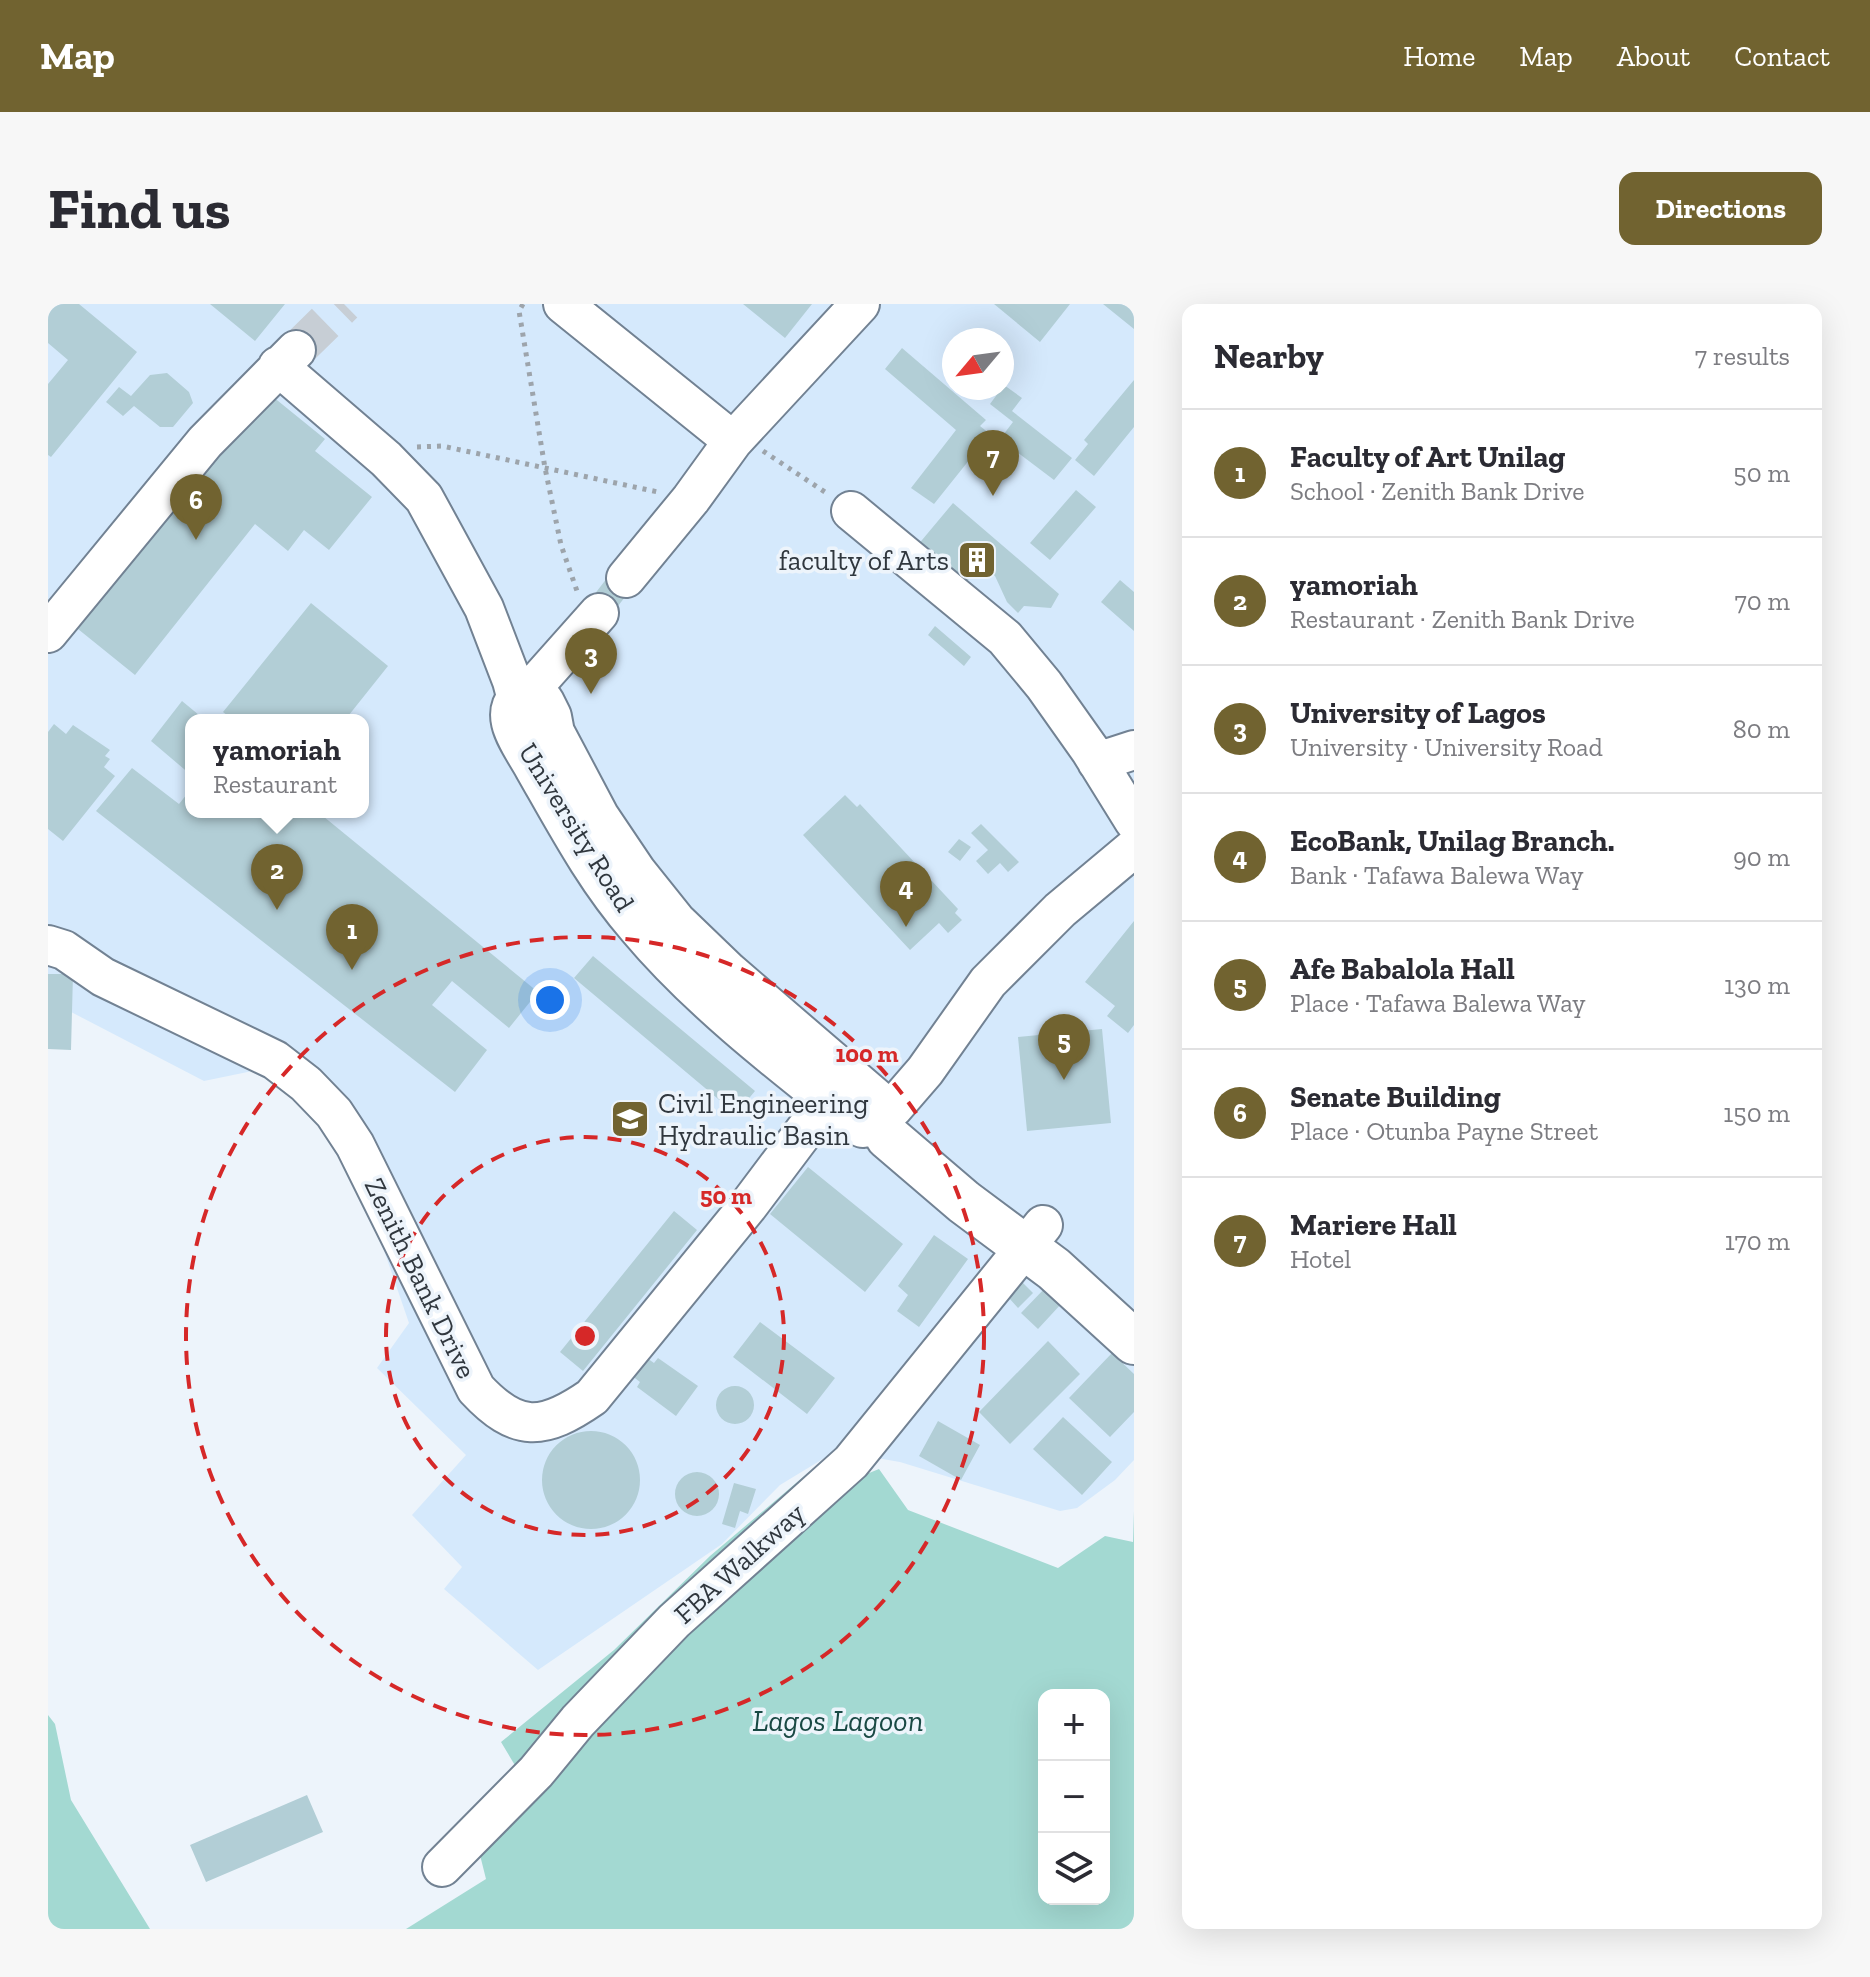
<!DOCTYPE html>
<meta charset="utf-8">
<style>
:root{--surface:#fff;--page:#f7f7f7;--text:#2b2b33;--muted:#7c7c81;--line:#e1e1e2;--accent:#716330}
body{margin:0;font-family:"Zilla Slab",serif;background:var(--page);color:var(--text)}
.controls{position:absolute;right:24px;bottom:24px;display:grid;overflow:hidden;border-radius:16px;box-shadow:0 8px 32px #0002}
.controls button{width:72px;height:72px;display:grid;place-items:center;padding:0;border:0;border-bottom:2px solid var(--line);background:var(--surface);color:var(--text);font:40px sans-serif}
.compass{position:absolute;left:894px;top:24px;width:72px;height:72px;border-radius:50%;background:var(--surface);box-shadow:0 8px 32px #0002;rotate:241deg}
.you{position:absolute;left:502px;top:696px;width:28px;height:28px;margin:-20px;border:6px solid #fff;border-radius:50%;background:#1a73e8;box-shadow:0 0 0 12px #1a73e833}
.badge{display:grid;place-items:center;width:52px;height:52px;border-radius:50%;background:var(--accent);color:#fff;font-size:26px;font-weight:700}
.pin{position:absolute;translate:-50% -66px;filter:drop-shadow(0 2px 4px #0008)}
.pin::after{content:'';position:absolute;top:42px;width:28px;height:24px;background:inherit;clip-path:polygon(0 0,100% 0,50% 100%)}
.popup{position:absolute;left:137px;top:410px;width:184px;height:104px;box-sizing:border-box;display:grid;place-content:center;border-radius:16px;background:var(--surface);filter:drop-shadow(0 2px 6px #0005);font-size:26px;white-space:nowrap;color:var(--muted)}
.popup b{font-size:30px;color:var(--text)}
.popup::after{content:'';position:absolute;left:50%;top:100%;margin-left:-16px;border:16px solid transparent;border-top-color:var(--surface)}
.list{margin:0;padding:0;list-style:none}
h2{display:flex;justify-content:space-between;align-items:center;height:104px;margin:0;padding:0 32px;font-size:34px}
h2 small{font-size:26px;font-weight:400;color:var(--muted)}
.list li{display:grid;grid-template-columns:52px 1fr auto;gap:24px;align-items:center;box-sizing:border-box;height:128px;padding:0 32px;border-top:2px solid var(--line)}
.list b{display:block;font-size:30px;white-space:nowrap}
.list p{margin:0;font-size:26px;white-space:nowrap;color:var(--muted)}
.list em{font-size:26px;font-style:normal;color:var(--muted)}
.icon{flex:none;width:44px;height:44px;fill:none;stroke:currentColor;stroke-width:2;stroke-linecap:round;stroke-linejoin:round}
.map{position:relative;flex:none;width:1086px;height:1625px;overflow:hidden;border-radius:16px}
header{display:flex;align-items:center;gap:48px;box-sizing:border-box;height:112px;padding:0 40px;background:var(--accent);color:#fff}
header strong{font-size:38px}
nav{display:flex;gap:44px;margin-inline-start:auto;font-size:28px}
.intro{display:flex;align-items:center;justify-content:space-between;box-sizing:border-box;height:192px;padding:0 48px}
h1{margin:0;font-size:56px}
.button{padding:20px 36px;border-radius:16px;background:var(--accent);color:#fff;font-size:28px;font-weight:700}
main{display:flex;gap:48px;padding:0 48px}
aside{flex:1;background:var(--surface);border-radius:16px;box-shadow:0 8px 32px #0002}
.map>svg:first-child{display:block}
.built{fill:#d5e9fc;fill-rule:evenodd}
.water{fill:#a3d9d2;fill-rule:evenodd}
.building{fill:#b2ced6}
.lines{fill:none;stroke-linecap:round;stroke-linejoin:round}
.minor-tunnel{stroke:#c7ced5;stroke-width:38;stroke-dasharray:38 19;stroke-linecap:butt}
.minor-casing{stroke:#728293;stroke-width:42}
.major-casing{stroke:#728293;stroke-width:48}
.path{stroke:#9da4ab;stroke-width:5;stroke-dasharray:4 6;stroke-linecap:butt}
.minor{stroke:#fff;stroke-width:38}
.major{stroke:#fff;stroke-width:44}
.ring{fill:none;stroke:#d62828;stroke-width:4;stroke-dasharray:14 10}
.labels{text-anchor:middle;stroke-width:7;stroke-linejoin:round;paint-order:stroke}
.poi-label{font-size:28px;fill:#30373e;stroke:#edf4fb;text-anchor:end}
.street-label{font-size:28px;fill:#30373e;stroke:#edf4fb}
.water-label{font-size:30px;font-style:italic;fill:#194944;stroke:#edf4fb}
.centre{fill:#d62828;stroke:#edf4fb;stroke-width:4}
.ring-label{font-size:24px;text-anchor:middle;font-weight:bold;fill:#d62828;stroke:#edf4fb;stroke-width:7;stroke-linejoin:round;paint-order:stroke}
</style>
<header>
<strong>Map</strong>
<nav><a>Home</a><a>Map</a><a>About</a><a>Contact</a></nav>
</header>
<div class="intro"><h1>Find us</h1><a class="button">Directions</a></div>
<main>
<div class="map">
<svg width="1086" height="1625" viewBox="0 0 1086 1625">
<rect width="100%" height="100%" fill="#edf4fb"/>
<path class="built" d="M0,0H1086V1156L1067,1176L1029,1204L1012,1207L852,1158L788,1147L732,1181L674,1240L490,1366L396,1285L414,1263L364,1211L418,1151L329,1064L361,1019L319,897L261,799L209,766L156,777L0,696ZM906,36H954V84H906ZM143,416H315V508H143Z"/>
<path class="water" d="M831,1165L860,1206L1010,1264L1057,1232L1085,1238L1086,1207V1625H358L438,1575L424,1519L474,1473L453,1438L566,1346L662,1252L761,1168L804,1176ZM996,1391H1056V1595H996Z
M0,1411L7,1420L23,1496L102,1625H0Z"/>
<path class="building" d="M0,0H31L89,48L3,153L0,151V80L20,56L0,39Z
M162,0H237L207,37Z
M695,0H764L737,34Z
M946,0H1022L992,38Z
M1055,0H1086V25Z
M854,44L938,116L932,122L942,130L886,200L863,184L908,126L837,65Z
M119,69L141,88L145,99L125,123H112L86,102L75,112L58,98L71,83L83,92L102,71Z
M1086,76V123L1046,172L1027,156L1040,140L1036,136Z
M956,81L974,94L964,107L1024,154L1006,176L952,135L965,118L942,100Z
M219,88L277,135L267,147L324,193L281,246L256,226L240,247L207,220L87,371L30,325Z
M1028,186L1048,203L1002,256L982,239Z
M905,199L1011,290L1003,304L976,302L970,309L959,298L947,272L933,260L916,281L869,242Z
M566,265L587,280L560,315L539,300Z
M1072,276L1086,288V327L1053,298Z
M263,299L340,362L297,416H185L175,408Z
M887,322L923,353L916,362L880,331Z
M134,397L157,416H143V471L103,437Z
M6,420L18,430L25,421L62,446L57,452L62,455L56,463L67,472L15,537L0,525V428Z
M84,464L131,500L143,485V508H270L490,688L461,724L404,677L384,701L439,746L407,788L48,507Z
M797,491L809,503L812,500L910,605L907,609L914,616L900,629L891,619L862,646L755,531Z
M933,520L971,558L960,568L952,559L940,570L928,557L940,546L923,529Z
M911,535L923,543L912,557L900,548Z
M1086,617V721L1080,729L1059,712L1067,702L1037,678Z
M545,652L707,787L688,810L526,674Z
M0,670H25L23,746L0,745Z
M1054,725L1063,819L979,827L970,733Z
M760,863L855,940L817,988L722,910Z
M626,907L649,926L535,1067L512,1048Z
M886,931L920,955L871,1023L849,1007L860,991L850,982Z
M965,969L985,989L970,1004L951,983Z
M998,983L1014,999L990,1025L973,1009Z
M712,1018L787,1074L759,1110L685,1053Z
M1000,1037L1032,1070L962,1140L931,1108Z
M1064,1049L1086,1070V1108L1062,1133L1021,1094Z
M596,1052L606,1059L610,1054L650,1082L628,1112L589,1083L592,1078L583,1071Z
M668 1101a19 19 0 1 1 38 0a19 19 0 1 1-38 0Z
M1015,1113L1064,1158L1034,1191L985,1145Z
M890,1117L932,1141L913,1176L871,1152Z
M494 1176a49 49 0 1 1 98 0a49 49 0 1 1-98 0Z
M627 1190a22 22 0 1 1 44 0a22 22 0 1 1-44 0Z
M686,1179L708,1185L700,1210L692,1207L687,1224L674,1220Z
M259,1491L275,1528L158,1578L142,1541Z"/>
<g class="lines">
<path class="minor-tunnel" d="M250,45L296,0"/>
<g class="minor-casing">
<path id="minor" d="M515,0L685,137
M230,62L338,155L376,194L436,304L464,377L469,396
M803,207L957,334L996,381L1042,446L1086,517
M578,274L643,195L685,137L812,0
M0,329L157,138L248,46
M478,391L551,309
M1049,458L1086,446
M0,641L16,646L55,673L227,756L258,780L286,809L307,841L428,1085C469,1129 495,1127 544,1093L700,902L797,773
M845,804L877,767L940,678L1012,606L1086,544
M394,1563L488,1468L530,1417L626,1317L803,1158L995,921"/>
</g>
<g class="major-casing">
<path id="major" d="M815,821C739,761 654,696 592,622C550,574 521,519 489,463C478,442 448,407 478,391L487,393L494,399L501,413L504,429L549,514L586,569L626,619L679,670L829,799
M840,833L916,898L1006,965L1086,1038"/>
</g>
<path class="path" d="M475,0L471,7L497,164L513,241L529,287
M369,143L394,142L610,188
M715,147L780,190"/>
<use href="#minor" class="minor"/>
<use href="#major" class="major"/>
</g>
<g class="ring">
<circle cx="537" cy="1032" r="199"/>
<circle cx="537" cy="1032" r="399"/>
</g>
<defs>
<g id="building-square" transform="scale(2)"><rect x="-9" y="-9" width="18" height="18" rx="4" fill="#716330" stroke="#edf4fb"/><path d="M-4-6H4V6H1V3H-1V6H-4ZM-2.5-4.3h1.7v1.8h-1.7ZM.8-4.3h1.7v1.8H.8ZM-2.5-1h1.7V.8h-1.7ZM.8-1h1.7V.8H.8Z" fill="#fff"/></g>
<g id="school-square" transform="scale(2)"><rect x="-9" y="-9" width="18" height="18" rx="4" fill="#716330" stroke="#edf4fb"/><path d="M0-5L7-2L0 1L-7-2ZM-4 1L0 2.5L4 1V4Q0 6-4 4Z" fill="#fff"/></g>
</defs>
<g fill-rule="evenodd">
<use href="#building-square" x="929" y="256"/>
<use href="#school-square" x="582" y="815"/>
</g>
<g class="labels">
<g class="poi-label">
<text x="901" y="266">faculty of Arts</text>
<text x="610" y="809" text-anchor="start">Civil Engineering<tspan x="610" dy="32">Hydraulic Basin</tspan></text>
</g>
<g class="street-label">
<text transform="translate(529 523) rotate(58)" y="10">University Road</text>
<text transform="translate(373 974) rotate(64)" y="10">Zenith Bank Drive</text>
<text transform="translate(691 1259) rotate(-42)" y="10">FBA Walkway</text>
</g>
<g class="water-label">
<text x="790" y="1427">Lagos Lagoon</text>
</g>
</g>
<circle cx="537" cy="1032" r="12" class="centre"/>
<g class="ring-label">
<text x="819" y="758">100 m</text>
<text x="678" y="900">50 m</text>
</g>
</svg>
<div class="controls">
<button>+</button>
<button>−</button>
<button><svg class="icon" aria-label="layers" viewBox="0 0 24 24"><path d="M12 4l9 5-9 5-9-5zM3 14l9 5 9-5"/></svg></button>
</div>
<svg class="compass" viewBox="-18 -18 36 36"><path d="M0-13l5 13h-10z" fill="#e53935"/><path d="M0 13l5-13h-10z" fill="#7c7c81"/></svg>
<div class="you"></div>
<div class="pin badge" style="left:304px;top:666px">1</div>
<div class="pin badge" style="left:229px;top:606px">2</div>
<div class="popup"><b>yamoriah</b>Restaurant</div>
<div class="pin badge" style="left:543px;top:390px">3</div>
<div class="pin badge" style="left:858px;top:623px">4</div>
<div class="pin badge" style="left:1016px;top:776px">5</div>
<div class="pin badge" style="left:148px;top:236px">6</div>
<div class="pin badge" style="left:945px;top:192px">7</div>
</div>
<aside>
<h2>Nearby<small>7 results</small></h2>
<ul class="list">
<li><span class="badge">1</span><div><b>Faculty of Art Unilag</b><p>School · Zenith Bank Drive</p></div><em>50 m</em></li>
<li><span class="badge">2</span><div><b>yamoriah</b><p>Restaurant · Zenith Bank Drive</p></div><em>70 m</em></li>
<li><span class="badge">3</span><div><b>University of Lagos</b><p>University · University Road</p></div><em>80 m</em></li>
<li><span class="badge">4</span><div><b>EcoBank, Unilag Branch.</b><p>Bank · Tafawa Balewa Way</p></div><em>90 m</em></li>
<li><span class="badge">5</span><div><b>Afe Babalola Hall</b><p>Place · Tafawa Balewa Way</p></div><em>130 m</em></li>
<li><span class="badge">6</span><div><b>Senate Building</b><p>Place · Otunba Payne Street</p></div><em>150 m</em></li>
<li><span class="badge">7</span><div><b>Mariere Hall</b><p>Hotel</p></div><em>170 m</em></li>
</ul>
</aside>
</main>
